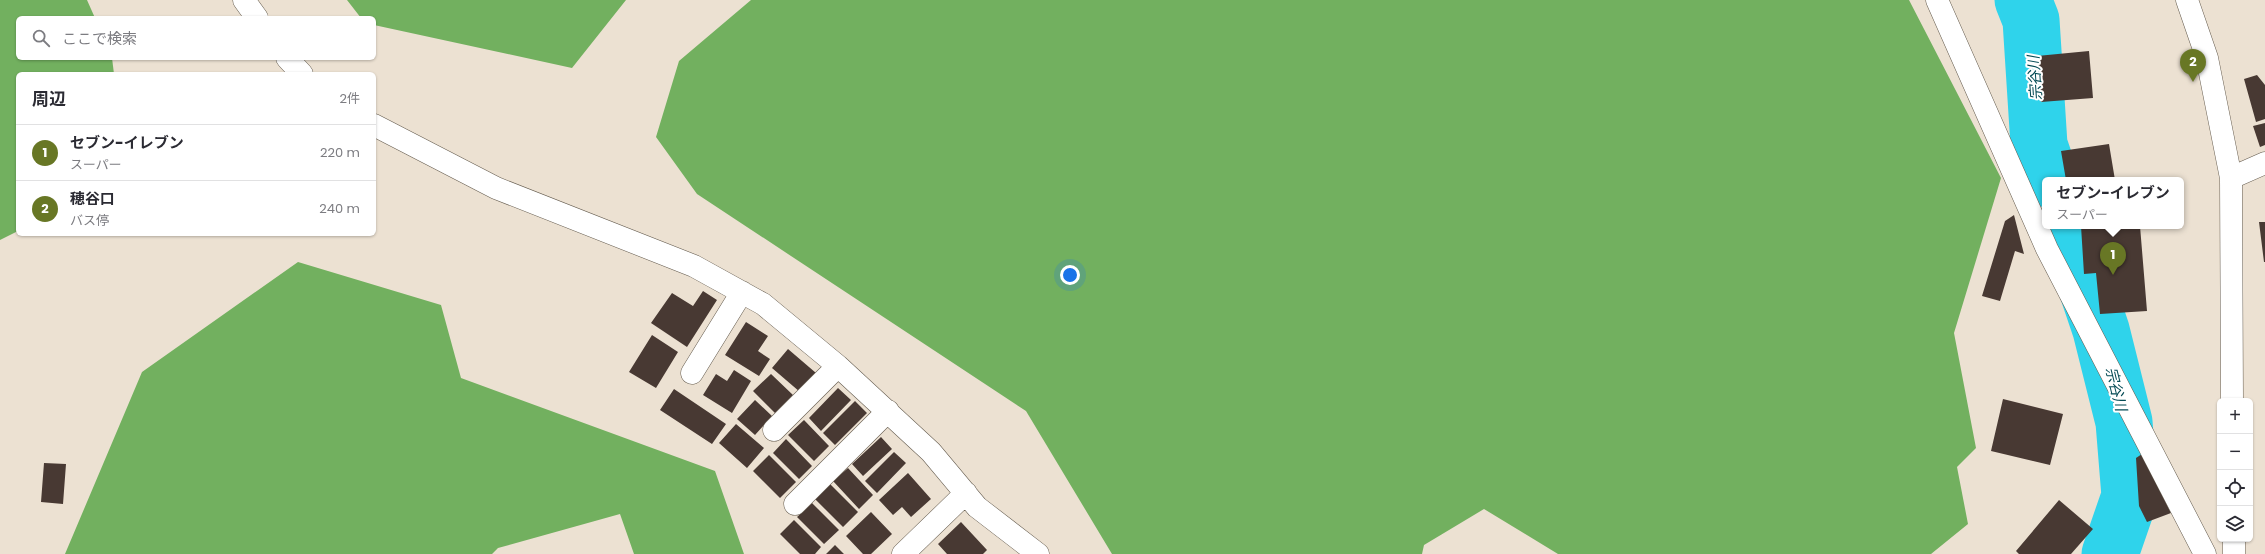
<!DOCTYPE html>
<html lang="ja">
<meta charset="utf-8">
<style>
:root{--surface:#fff;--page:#f7f7f7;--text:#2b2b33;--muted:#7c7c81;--line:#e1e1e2;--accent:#687725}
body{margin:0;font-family:Poppins,"Noto Sans JP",sans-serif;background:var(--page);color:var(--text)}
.controls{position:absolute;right:12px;bottom:12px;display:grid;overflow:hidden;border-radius:6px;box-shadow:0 1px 3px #0004}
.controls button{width:36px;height:36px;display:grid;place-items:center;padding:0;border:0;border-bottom:1px solid var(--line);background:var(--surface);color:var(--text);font:20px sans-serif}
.you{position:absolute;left:1070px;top:275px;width:14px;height:14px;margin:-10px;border:3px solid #fff;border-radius:50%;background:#1a73e8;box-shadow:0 0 0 6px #1a73e833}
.badge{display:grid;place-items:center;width:26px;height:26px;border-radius:50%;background:var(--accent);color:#fff;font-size:13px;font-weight:700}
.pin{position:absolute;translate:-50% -33px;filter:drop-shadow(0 1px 2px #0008)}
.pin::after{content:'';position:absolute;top:21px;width:14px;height:12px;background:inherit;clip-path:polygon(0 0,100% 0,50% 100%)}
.popup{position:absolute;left:2042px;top:177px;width:142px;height:52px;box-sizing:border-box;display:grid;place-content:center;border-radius:6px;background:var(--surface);filter:drop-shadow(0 1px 3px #0005);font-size:13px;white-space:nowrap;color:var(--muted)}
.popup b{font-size:15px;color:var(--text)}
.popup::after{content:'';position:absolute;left:50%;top:100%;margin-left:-8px;border:8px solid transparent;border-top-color:var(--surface)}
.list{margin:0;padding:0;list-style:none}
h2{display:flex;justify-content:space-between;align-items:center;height:52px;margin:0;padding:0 16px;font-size:17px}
h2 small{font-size:13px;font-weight:400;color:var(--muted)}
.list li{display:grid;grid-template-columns:26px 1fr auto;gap:12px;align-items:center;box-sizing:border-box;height:56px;padding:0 16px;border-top:1px solid var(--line)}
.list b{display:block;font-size:15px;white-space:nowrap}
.list p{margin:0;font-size:13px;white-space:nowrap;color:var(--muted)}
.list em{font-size:13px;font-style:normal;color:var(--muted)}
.icon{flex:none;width:22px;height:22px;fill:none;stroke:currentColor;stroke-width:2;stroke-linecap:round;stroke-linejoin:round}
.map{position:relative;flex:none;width:2265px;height:554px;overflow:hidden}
.search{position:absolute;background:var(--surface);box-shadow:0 1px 3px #0004;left:16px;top:16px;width:360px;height:44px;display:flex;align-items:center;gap:10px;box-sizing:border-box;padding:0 14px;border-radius:6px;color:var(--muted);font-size:15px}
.panel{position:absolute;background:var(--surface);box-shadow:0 1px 3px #0004;left:16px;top:72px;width:360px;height:164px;border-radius:6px}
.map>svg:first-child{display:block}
.forest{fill:#72b05f}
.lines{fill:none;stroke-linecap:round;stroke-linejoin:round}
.river{stroke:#2fd3eb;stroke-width:57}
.building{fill:#483933}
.minor-casing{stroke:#655c4f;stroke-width:23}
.minor{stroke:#fff;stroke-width:22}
.labels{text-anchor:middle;stroke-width:4;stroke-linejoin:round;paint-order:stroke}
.water-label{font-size:15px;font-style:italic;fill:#054b55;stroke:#fff}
</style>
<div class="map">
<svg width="2265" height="554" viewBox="0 0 2265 554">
<rect width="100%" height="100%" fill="#ece1d2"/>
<path class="forest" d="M0,0H87L95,18H18V58H112L114,74H18V231L0,240Z
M347,0H626L572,68L374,25V18H361Z
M751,0H1909L2001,178L1954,333L1976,448L1957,467L1968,524L1931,554H1558L1484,509L1424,545L1422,554H1112L1026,411L697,194L656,137L679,61Z
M298,262L441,305L461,378L715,471L744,554H634L620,514L498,548L492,554H65L142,372Z"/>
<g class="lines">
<path class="river" d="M2023,0L2031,20L2039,145L2051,180
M2066,226L2101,330L2124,422L2130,496L2110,554"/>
</g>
<path class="building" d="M2089,51L2093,98L2041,102L2037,56Z
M2257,75L2265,85V119L2256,122L2244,79Z
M2265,123V145L2260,147L2253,126Z
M2109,144L2115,180H2066L2061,151Z
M2014,215L2024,254L2015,251L2000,301L1982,296L2005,221Z
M2259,222H2265V262H2264Z
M2081,226H2140L2147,311L2100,314L2096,273L2084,274Z
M703,291L717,300L687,347L651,323L672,293L693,306Z
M746,322L768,336L758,351L770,359L759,376L725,355Z
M652,335L678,352L656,388L629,372Z
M788,349L816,373L800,392L772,368Z
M734,370L751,381L732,413L703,395L716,374L727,381Z
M771,374L793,395L775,413L753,391Z
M838,388L851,400L821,431L809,418Z
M674,389L726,424L712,444L660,410Z
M2003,399L2063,414L2050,465L1991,451Z
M755,400L772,416L755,435L737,419Z
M855,401L867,413L835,445L823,433Z
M804,420L829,446L814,461L788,435Z
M736,424L764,448L747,468L719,443Z
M881,437L892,449L863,476L852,464Z
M786,439L812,466L799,479L773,453Z
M894,452L906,463L877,493L865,481Z
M2142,454L2171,513L2147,522L2139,506L2136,458Z
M769,455L796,482L780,498L753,471Z
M44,463L66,464L63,504L41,502Z
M848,468L873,495L859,509L833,481Z
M908,473L931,499L911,517L902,507L893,515L879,500Z
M830,484L858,512L843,527L815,499Z
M2059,500L2093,529L2071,554H2019L2016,551Z
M812,503L839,530L824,544L797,517Z
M871,512L892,534L871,554H863L846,536Z
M794,520L821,547L815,554H800L780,534Z
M961,522L987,550L983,554H947L938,544Z
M835,545L844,554H826Z"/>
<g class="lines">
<g class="minor-casing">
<path id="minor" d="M244,0L257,18
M1937,0L2047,249L2205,554
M2187,0L2207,58L2231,178L2232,401
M287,58L302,74
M374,125L496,188L694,266L763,304L838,366L931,452L977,507L1038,554
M2231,178L2265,163
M692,373L742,292
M774,430L838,366
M795,504L888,411
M2234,539V554
M903,554L966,493"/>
</g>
<use href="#minor" class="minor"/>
</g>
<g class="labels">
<g class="water-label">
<text transform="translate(2035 78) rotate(-94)" y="5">宗谷川</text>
<text transform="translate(2116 389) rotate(76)" y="5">宗谷川</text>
</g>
</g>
</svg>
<div class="controls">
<button>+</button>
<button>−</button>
<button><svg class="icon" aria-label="locate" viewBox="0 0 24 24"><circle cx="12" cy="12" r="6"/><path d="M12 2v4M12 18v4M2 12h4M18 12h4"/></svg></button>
<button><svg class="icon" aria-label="layers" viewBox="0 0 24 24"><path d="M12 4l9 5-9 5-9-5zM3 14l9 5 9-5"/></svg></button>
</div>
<div class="you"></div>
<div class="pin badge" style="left:2113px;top:275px">1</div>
<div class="popup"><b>セブン-イレブン</b>スーパー</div>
<div class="pin badge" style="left:2193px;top:82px">2</div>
<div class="search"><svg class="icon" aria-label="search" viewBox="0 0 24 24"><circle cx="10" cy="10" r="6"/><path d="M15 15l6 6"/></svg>ここで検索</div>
<section class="panel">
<h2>周辺<small>2件</small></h2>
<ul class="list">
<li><span class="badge">1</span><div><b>セブン-イレブン</b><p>スーパー</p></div><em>220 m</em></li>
<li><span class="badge">2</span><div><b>穂谷口</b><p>バス停</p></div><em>240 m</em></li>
</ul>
</section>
</div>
